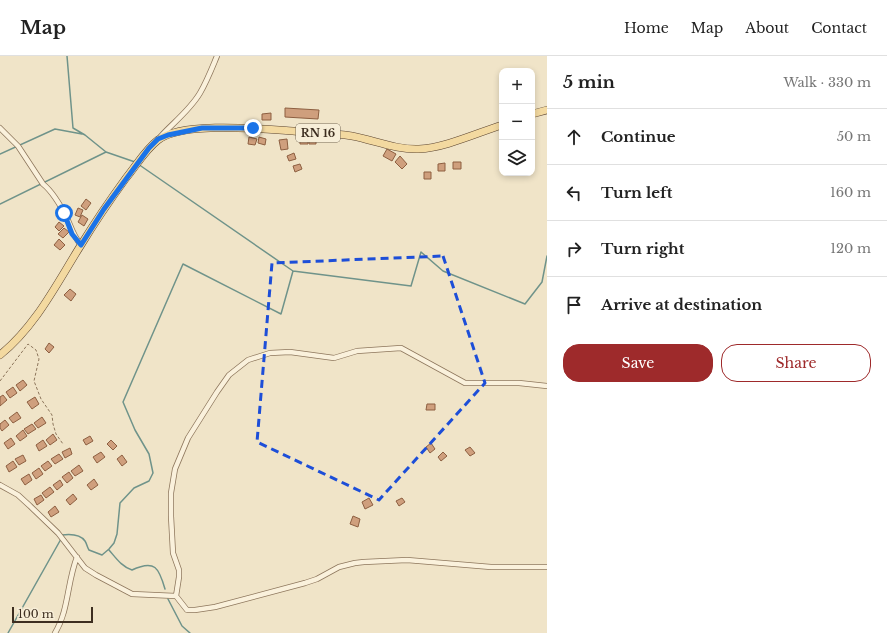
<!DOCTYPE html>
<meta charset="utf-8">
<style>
:root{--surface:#fff;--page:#f6f6f6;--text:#222;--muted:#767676;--line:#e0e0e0;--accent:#9e2a2b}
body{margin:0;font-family:"Libre Baskerville",serif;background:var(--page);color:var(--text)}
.controls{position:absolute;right:12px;top:12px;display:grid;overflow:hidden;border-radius:8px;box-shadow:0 2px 6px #0003}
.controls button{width:36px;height:36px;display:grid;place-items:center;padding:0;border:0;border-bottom:1px solid var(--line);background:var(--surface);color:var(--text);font:20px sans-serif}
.scale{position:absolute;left:12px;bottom:10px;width:81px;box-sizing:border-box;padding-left:4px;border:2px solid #3d2e20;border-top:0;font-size:11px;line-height:14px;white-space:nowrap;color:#3d2e20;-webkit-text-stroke:3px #f7eed8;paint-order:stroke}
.stop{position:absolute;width:12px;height:12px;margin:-9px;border:3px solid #1a73e8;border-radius:50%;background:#fff}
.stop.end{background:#1a73e8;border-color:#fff;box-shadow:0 1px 4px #0008}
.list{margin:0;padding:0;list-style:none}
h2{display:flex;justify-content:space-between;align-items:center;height:52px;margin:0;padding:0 16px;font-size:17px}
h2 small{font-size:13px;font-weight:400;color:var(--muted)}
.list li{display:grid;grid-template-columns:26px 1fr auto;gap:12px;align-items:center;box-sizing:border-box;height:56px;padding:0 16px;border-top:1px solid var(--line)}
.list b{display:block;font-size:15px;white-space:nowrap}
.list em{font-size:13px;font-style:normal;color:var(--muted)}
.actions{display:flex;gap:8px;padding:12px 16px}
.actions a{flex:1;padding:9px 0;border:1px solid var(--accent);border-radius:16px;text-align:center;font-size:14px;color:var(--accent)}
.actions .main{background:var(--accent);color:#fff}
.icon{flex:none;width:22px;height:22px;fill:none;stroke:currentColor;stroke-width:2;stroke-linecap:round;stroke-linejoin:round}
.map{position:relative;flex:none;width:547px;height:577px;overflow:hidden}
header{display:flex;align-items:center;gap:24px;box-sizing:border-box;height:56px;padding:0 20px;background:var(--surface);border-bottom:1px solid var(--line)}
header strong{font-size:19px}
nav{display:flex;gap:22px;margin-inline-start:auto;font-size:14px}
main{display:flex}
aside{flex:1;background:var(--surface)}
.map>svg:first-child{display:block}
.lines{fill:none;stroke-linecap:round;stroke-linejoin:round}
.stream{stroke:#6f938a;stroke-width:1.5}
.building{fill:#cf9f7d;stroke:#8d5f41}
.minor-casing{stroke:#8d765c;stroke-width:6}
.primary-casing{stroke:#5b4430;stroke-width:8}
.path{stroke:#8d765c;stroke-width:1;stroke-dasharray:3 2;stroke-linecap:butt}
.minor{stroke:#faf1dc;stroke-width:4.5}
.primary{stroke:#f3d9a0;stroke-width:7}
.route{stroke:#1a73e8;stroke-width:5}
.marked{fill:none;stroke:#1d4ed8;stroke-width:3;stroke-dasharray:8 5;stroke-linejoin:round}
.labels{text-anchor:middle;stroke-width:3;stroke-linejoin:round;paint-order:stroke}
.shield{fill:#f7eed8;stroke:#756857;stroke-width:1}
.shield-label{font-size:11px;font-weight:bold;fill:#3d2e20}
</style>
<header>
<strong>Map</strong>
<nav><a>Home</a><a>Map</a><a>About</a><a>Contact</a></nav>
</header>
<main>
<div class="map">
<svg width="547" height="577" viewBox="0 0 547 577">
<rect width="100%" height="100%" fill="#f0e4c8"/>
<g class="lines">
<path class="stream" d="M67,0L73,72L85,79L106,96L135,106
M0,98L55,73L82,78
M138,108L293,215L411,230L421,196L443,215L525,248L542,226L547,200
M0,148L106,96
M62,479C70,478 80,478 85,485C87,488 87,491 89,494L102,499L109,493L114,487L117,478L120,447L134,432L149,425L153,417L149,398L135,374L123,346L183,208L281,258L293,215
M109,494C116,502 122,511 132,514C155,503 159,512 165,533
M168,543L182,570L190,577
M8,577L61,483"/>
</g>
<path class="building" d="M285,52L319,54L318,63L285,61Z
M271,57V64H262V58Z
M309,80H316V88H309Z
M249,81L257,83L255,89L248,88Z
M259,81L266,83L265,89L258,87Z
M300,81H308V88H300Z
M287,83L288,93L281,94L279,84Z
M387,93L396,98L392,105L383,100Z
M294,97L296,103L289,105L287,100Z
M400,100L407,108L402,113L395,106Z
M453,106H461V113H453Z
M445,107V115H438V108Z
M300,108L302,113L295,116L293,110Z
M424,116H431V123H424Z
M86,143L91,147L86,154L81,150Z
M78,152L83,154L80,161L75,159Z
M82,159L88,163L84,170L78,166Z
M59,166L64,170L59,175L55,171Z
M64,172L69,176L63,182L58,178Z
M59,183L65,189L60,194L54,189Z
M70,233L76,238L71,245L64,239Z
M49,287L54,291L49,297L45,293Z
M23,324L27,329L20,335L16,329Z
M13,331L17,337L10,342L6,336Z
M3,339L7,344L0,350V341Z
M35,341L39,348L32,353L27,346Z
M427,348H435V354H426Z
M17,356L21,362L13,367L9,362Z
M42,361L46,367L38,372L34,367Z
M5,364L9,369L2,375L0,372V368Z
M32,368L36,373L28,378L24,373Z
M23,374L27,380L20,385L16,380Z
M53,378L57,384L50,389L46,384Z
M90,380L93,385L86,389L83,384Z
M11,382L15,388L8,393L4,387Z
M43,384L47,390L39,395L36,389Z
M111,384L117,390L113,394L107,388Z
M431,387L435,393L430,397L426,391Z
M470,391L475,397L470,400L465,394Z
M70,392L72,398L65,402L62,396Z
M101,396L105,401L97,407L93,401Z
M443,396L447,400L441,405L438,401Z
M59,398L63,403L55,408L51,403Z
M23,399L26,405L19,409L15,403Z
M122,399L127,406L122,410L117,403Z
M13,405L17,411L9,416L6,410Z
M48,405L52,410L45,415L41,410Z
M79,409L83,415L75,420L71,415Z
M39,412L43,418L36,423L32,417Z
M69,416L73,422L67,427L62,421Z
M29,418L32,424L25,429L21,423Z
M94,423L98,429L91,434L87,429Z
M60,424L63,429L57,434L53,429Z
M50,431L54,436L46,442L42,437Z
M73,438L77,443L70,449L66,444Z
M41,439L44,444L37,449L34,443Z
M369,442L373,449L365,453L362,446Z
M402,442L405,446L399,450L396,445Z
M55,450L59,456L51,461L48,456Z
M353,460L360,463L358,471L350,468Z"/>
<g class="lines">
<g class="minor-casing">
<path id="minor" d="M0,72L18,90L43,128C53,136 62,152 68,164C72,174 74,181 81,189
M161,80C174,66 190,54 200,37C207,25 212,12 217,0
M0,429L18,439L30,450L58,477L85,512L96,519L132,538L176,540L187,554H195L215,551L305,527L317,523L339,511L355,507L364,506L407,504L491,511H547
M176,540L179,521V514L173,497L171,460V437L175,413L188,382L217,336L229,319L248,304L270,297L290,296L334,302L357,295L401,292L465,327H519L547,330
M55,577C69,554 67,526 77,501"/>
</g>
<g class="primary-casing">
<path id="primary" d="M532,58L547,54
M0,299C36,270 57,227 81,189C95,166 110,144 126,122C136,110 145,94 158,84C182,65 262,73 293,75C312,77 332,77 352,80C374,84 396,94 419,93C444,92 477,77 502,69"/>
</g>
<path class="path" d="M0,325L28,288L36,294L39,303L34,325L41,343L52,359L53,368L56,378L63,388"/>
<use href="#minor" class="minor"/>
<use href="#primary" class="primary"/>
</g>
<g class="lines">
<path class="route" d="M64,157L72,178L81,189L104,153L149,92L158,83L168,79L202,72H253"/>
</g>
<path class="marked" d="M443,200L485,327L379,444L257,386L272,207Z"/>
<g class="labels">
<rect class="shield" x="296" y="68" width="44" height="18" rx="3"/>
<g class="shield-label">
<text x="318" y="81">RN 16</text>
</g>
</g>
</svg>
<div class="controls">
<button>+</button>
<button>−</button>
<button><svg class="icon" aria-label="layers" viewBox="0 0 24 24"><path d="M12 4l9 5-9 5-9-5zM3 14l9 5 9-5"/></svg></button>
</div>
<div class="scale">100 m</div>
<div class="stop" style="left:64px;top:157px"></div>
<div class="stop end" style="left:253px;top:72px"></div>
</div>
<aside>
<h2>5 min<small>Walk · 330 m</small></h2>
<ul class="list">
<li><svg class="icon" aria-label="ahead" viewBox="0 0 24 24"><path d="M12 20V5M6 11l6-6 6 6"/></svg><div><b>Continue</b></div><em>50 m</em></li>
<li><svg class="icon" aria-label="left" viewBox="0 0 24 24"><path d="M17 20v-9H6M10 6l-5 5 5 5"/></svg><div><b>Turn left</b></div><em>160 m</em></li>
<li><svg class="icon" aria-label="right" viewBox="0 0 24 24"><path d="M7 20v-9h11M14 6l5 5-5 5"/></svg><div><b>Turn right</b></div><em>120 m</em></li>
<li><svg class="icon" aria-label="arrive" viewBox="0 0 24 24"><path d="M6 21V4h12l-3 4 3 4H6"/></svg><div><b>Arrive at destination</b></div></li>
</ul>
<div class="actions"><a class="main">Save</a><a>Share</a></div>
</aside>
</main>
